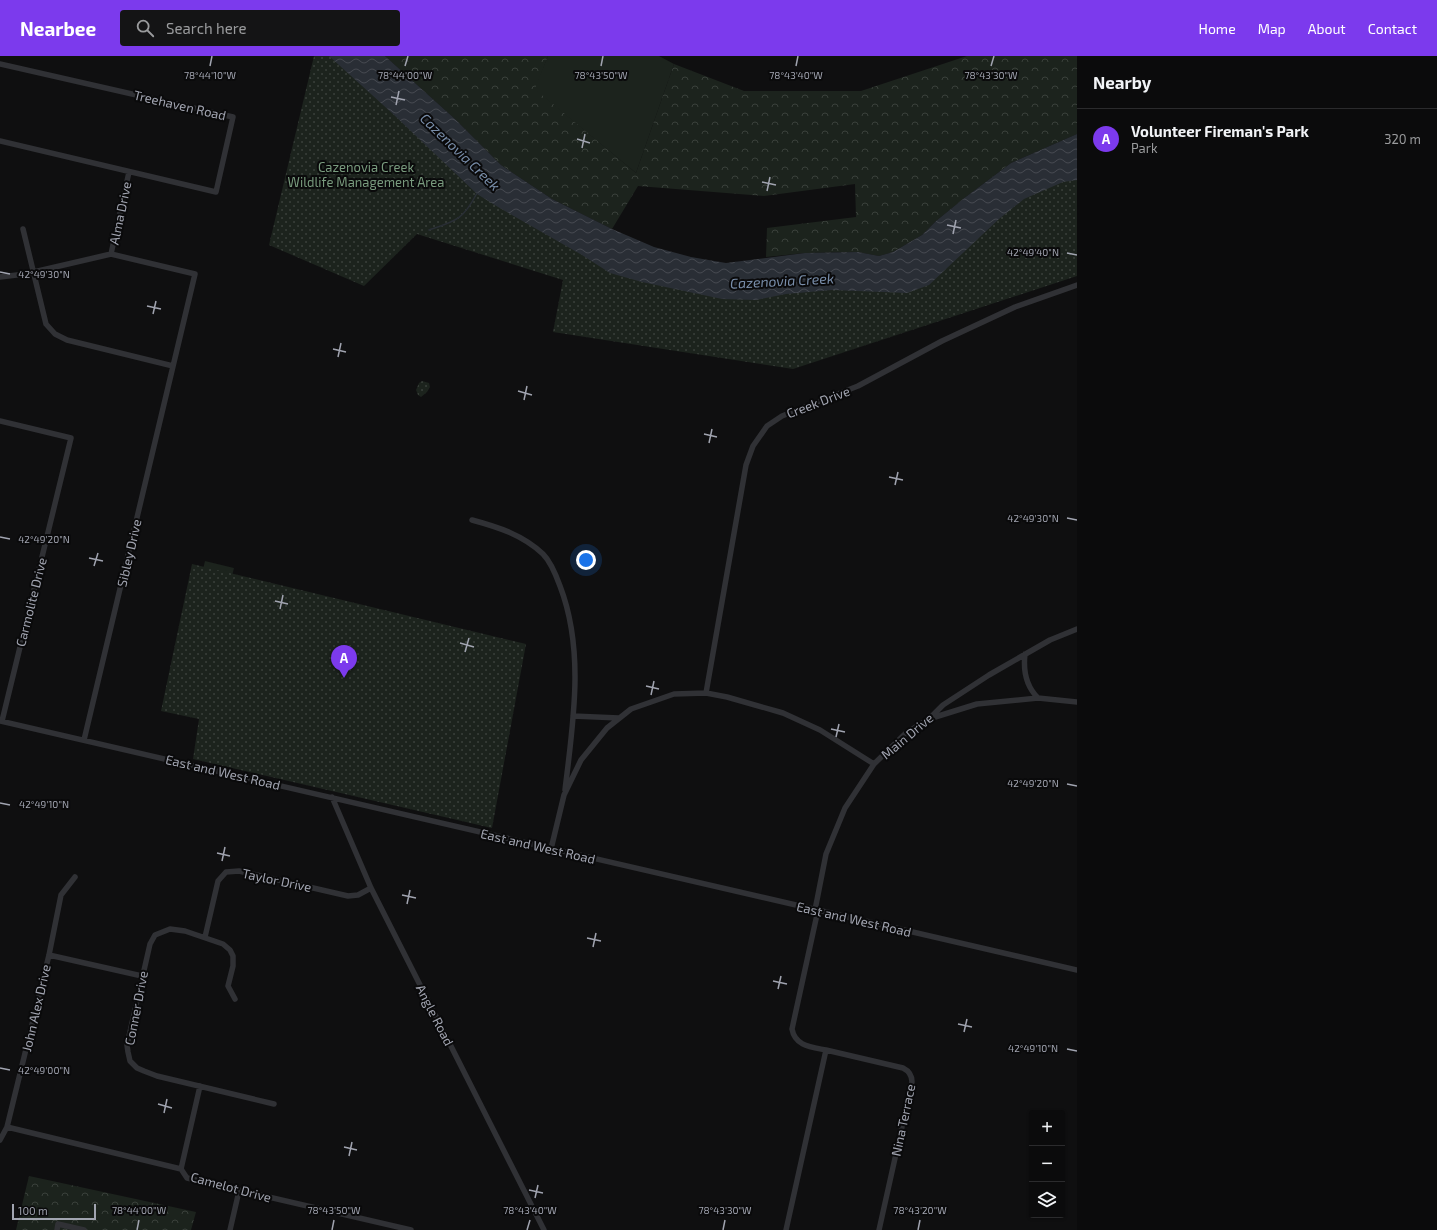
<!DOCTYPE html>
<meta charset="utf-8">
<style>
:root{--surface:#0b0b0c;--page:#141415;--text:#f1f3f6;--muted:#9a9b9d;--line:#2b2b2d;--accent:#7c3aed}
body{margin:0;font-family:"Exo 2",sans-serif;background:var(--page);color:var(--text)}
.controls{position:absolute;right:12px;bottom:12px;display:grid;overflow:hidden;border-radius:4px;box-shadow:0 1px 3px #0004}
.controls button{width:36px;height:36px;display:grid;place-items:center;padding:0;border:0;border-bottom:1px solid var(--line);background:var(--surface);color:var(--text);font:20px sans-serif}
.scale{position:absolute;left:12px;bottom:10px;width:84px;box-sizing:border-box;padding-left:4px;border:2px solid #a1a4b0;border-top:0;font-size:11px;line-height:14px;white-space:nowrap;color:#a1a4b0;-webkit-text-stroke:3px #0a0a0b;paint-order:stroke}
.you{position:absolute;left:586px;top:504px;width:14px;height:14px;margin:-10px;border:3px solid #fff;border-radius:50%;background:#1a73e8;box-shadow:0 0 0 6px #1a73e833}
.badge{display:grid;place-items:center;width:26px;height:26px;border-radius:50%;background:var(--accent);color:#fff;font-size:13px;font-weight:700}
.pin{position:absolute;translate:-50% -33px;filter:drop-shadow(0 1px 2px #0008)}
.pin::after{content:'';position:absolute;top:21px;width:14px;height:12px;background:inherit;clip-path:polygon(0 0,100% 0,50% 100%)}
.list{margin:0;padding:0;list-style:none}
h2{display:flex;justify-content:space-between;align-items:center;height:52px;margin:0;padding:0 16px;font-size:17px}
h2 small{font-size:13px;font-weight:400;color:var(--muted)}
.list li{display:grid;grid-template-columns:26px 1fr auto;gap:12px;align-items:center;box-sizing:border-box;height:60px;padding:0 16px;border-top:1px solid var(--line)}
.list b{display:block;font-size:15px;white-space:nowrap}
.list p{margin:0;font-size:13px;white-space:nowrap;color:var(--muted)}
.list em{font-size:13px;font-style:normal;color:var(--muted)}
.icon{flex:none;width:22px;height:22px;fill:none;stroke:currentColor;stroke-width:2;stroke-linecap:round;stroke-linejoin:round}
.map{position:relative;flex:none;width:1077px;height:1174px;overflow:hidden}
header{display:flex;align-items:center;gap:24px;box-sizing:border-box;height:56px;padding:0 20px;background:var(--accent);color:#fff}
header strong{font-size:19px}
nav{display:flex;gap:22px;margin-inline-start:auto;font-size:14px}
.search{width:280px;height:36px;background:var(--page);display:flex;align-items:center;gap:10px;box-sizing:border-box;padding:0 14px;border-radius:4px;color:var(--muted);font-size:15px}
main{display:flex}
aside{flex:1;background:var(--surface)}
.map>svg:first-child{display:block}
.grass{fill:#1c231d}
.forest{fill:url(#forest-crowns)}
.park{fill:url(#park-dots)}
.water{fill:url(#water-waves)}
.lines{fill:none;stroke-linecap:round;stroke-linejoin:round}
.stream{stroke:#292e35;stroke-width:1.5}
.minor{stroke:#303135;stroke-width:5.5}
.ticks{fill:none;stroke:#a1a4b0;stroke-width:1.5}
.labels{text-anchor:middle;stroke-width:4;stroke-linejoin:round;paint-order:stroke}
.street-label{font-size:13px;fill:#a1a4b0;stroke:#0a0a0b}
.park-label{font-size:13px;fill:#799b7e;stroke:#0a0a0b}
.water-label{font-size:14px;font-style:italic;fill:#798eaa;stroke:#0a0a0b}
.ticks-label{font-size:10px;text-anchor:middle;fill:#a1a4b0;stroke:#0a0a0b;stroke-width:4;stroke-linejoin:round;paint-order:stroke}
</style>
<header>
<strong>Nearbee</strong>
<div class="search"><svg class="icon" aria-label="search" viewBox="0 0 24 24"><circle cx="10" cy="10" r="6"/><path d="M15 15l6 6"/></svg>Search here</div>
<nav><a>Home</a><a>Map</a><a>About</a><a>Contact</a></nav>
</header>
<main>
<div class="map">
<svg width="1077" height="1174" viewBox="0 0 1077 1174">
<defs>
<pattern id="forest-crowns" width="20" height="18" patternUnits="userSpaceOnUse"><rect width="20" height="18" fill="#1c231d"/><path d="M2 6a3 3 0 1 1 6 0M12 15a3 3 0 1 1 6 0" fill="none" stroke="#3a403b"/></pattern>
<pattern id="park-dots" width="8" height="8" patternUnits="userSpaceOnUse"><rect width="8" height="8" fill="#1c231d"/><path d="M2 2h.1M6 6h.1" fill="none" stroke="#3a403b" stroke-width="1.8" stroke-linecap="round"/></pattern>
<pattern id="water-waves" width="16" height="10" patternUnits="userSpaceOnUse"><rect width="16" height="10" fill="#292e35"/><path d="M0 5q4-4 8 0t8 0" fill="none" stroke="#454950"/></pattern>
</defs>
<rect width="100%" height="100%" fill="#0f0f10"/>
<path class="grass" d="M548,0H659L674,8L636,117L534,33Z
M205,505L234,512L228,536L199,530Z"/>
<path class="forest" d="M385,0H548L535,33L636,117L674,8L744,35H861L967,0H1077V78L1011,107L963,143L936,165L922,179L893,196L879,200L858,196L805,197L766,201L767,172L856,161L855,128L764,140L638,130L612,173L552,143L501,109L455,63Z
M29,1120L196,1156L191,1174H16Z"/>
<path class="park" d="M314,0H359L626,206L905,218L1077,103V220L793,313L553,276L563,224L417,178L364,230L269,189Z
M422,325L429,327L430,331L427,336L421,341L418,339L416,334L419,327Z
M192,508L526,588L492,772L193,703L199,663L161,655Z"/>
<path class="water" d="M329,0H385L455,63L501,109L552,143L612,173L654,191L691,201L726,207L805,197L858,196L879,200L893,196L922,179L936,165L963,143L1011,107L1077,78V124L1063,126L1024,143L999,163L929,229L907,237L832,234L786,238L756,244L722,243L642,226L610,217L582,199L498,151L477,138L393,58Z"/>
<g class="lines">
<path class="stream" d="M429,174C456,165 463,164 477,137"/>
<path class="minor" d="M0,8L233,61L216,136L0,85
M23,173L46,268L55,278L67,284L173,310
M111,198L129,116
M0,221L25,218L111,198L195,218L84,684
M0,365L71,382L2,665
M472,464C498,471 523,479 543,498C551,506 556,519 560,530C585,595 573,667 565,734
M1025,598C1023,615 1026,630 1038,642
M706,637L746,409L753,390L767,370L782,360L858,330L942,285L1015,251L1077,229
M573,660L619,662
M932,662L977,648L1038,642L1077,646
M0,665L1077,914
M332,741L371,832L544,1174
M551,793L564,739L581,704L607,672L631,653L674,638L706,637L727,641L783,657L820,674L874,708
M815,854L826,798L845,752L874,708L906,677L930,662L943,649L989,619L1050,584L1077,573
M818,854L792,973C795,990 811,991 826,994
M205,881L218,825L226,816L239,815L348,840L358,839L371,832
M49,899L142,920
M235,943L228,930L233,910V900L230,894L223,888L185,875L170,873L155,879L150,888L127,989L128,996L130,1005L137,1012L144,1015L157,1020L274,1048
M7,1071L181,1113L187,1122L411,1174
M0,1084L7,1071L49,899L61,839L75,821
M181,1113L200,1030
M57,1174L58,1168L84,1174
M230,1174L239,1135
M786,1174L826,994L903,1012C909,1015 912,1019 912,1026L879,1174"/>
</g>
<path class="ticks" d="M210,10L212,0M405,10L408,0M601,10L603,0M796,10L798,0M991,10L994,0M391,41L405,44M396,49L399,35M577,83L590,87M582,92L585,78M762,126L776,129M767,135L770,121M947,169L961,172M953,178L956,164M1067,197L1077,199M0,216L10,218M147,250L161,253M153,258L156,245M333,293L346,296M338,301L341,287M518,335L532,339M524,344L527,330M704,378L717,381M709,387L712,373M889,421L903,424M895,429L898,416M1067,462L1077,464M0,481L10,483M89,502L103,505M94,510L98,497M275,545L288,548M280,553L283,539M460,587L474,591M465,596L469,582M646,630L659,633M651,639L654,625M831,673L845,676M836,681L839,668M1067,728L1077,730M0,747L10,749M217,797L230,800M222,805L225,791M402,839L416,842M407,848L410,834M587,882L601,885M593,891L596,877M773,925L787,928M778,933L781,920M958,968L972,971M964,976L967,963M1067,993L1077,995M0,1012L10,1014M158,1048L172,1052M164,1057L167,1043M344,1091L357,1094M349,1100L352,1086M529,1134L543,1137M535,1142L538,1129M137,1174L139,1164M332,1174L334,1164M527,1174L530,1164M723,1174L725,1164M918,1174L920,1164"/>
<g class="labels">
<g class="street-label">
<text transform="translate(180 49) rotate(13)" y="5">Treehaven Road</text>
<text transform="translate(120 157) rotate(-78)" y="5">Alma Drive</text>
<text transform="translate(818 346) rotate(-21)" y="5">Creek Drive</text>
<text transform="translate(129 497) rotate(-77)" y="5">Sibley Drive</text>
<text transform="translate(31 546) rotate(-76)" y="5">Carmolite Drive</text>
<text transform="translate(907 680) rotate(-40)" y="5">Main Drive</text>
<text transform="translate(223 716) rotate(13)" y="5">East and West Road</text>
<text transform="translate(538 790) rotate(13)" y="5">East and West Road</text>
<text transform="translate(277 824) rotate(12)" y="5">Taylor Drive</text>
<text transform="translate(854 863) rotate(13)" y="5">East and West Road</text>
<text transform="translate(36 952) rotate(-77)" y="5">John Alex Drive</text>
<text transform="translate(136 952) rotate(-79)" y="5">Conner Drive</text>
<text transform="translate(435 959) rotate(63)" y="5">Angle Road</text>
<text transform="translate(903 1064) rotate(-78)" y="5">Nina Terrace</text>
<text transform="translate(231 1131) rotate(15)" y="5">Camelot Drive</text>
</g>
<g class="park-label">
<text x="366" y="116">Cazenovia Creek<tspan x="366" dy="15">Wildlife Management Area</tspan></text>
</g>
<g class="water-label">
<text transform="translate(460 96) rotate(44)" y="5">Cazenovia Creek</text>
<text transform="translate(782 225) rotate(-3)" y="5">Cazenovia Creek</text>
</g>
</g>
<g class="ticks-label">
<text x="210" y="23">78°44'10"W</text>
<text x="405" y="23">78°44'00"W</text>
<text x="601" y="23">78°43'50"W</text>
<text x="796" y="23">78°43'40"W</text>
<text x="991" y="23">78°43'30"W</text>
<text x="1033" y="200">42°49'40"N</text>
<text x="44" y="222">42°49'30"N</text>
<text x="1033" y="466">42°49'30"N</text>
<text x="44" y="487">42°49'20"N</text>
<text x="1033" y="731">42°49'20"N</text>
<text x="44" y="752">42°49'10"N</text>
<text x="1033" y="996">42°49'10"N</text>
<text x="44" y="1018">42°49'00"N</text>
<text x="139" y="1158">78°44'00"W</text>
<text x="334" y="1158">78°43'50"W</text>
<text x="530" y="1158">78°43'40"W</text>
<text x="725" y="1158">78°43'30"W</text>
<text x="920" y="1158">78°43'20"W</text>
</g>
</svg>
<div class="controls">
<button>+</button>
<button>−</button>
<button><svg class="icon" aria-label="layers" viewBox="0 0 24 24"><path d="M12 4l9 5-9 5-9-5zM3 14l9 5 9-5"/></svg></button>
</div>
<div class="scale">100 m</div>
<div class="you"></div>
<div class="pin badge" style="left:344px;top:622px">A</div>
</div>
<aside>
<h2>Nearby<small></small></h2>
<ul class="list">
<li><span class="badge">A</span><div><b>Volunteer Fireman's Park</b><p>Park</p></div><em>320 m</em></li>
</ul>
</aside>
</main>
